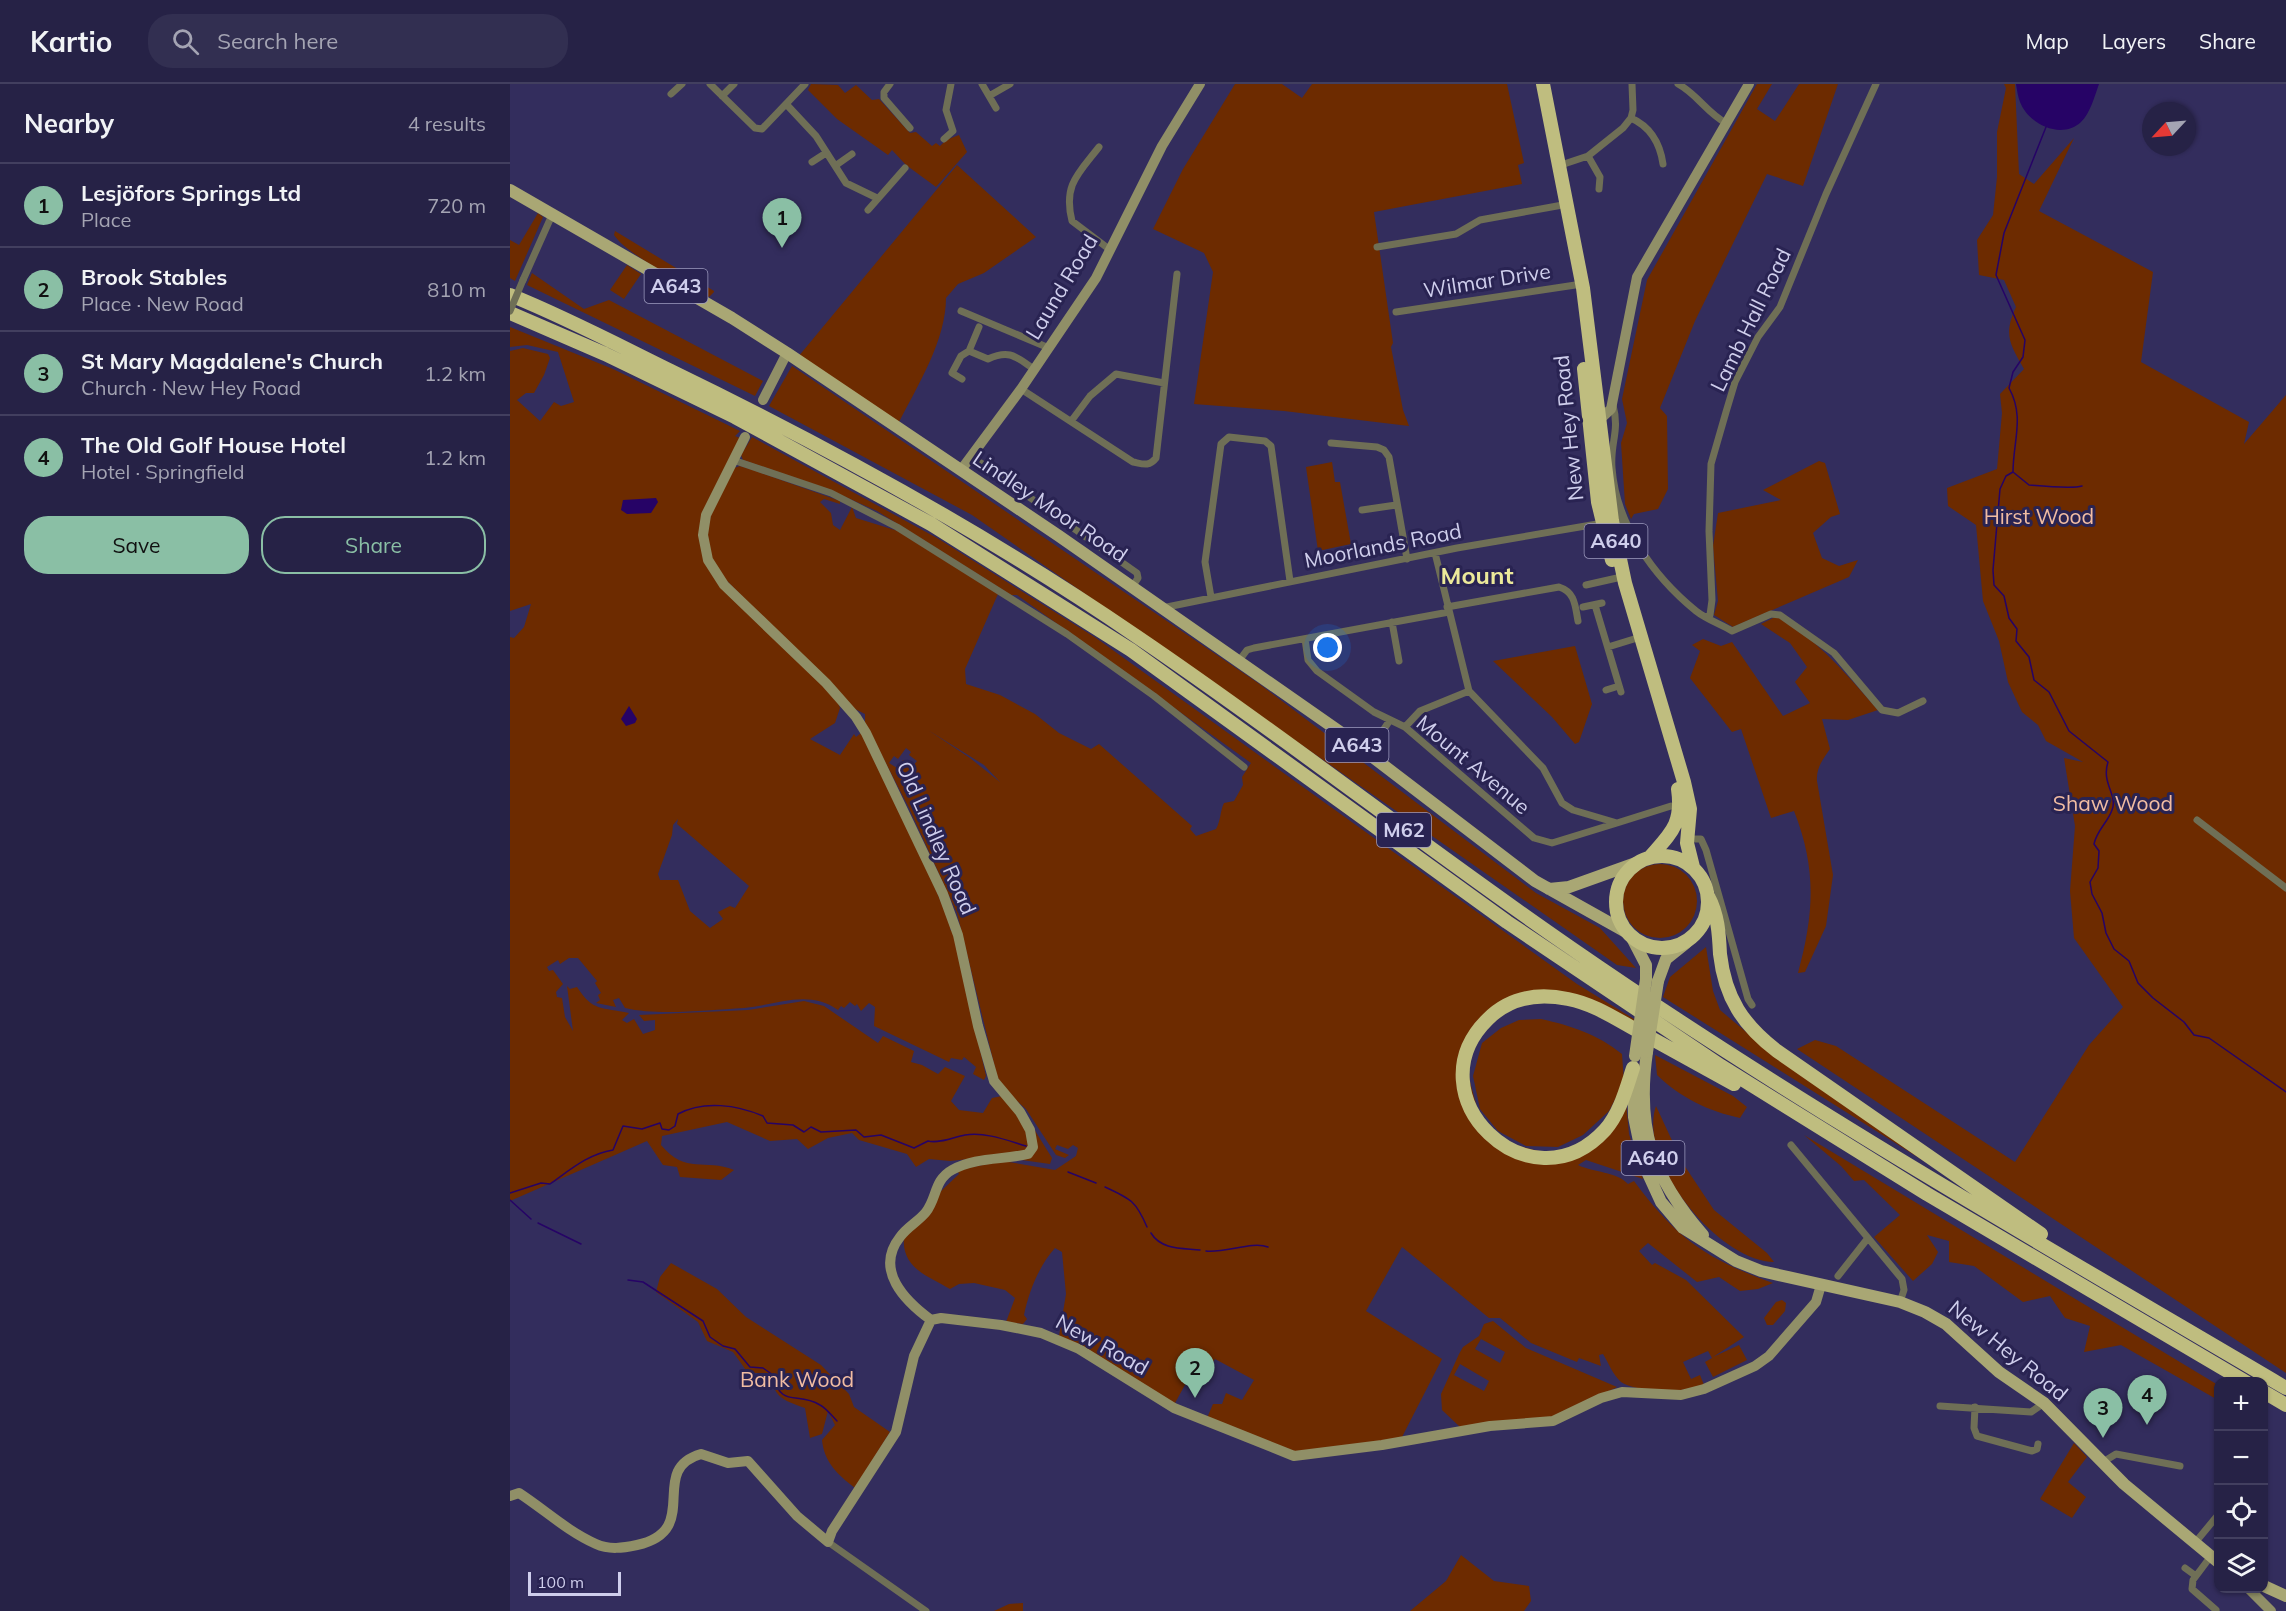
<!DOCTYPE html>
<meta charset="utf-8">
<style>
:root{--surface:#262246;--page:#322f51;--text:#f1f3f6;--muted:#a4a4b3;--line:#423f5f;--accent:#8abfa5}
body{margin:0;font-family:Mulish,sans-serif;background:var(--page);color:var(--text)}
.controls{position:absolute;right:18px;bottom:18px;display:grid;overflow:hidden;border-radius:12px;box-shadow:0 2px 4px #0004}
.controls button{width:54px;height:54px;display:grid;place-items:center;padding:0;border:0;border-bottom:2px solid var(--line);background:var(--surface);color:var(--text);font:30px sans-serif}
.compass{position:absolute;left:1632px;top:18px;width:54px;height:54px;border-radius:50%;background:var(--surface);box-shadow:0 2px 4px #0004;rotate:244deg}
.scale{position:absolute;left:18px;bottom:15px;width:93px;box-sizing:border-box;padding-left:6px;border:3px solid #cfceec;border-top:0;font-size:16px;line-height:21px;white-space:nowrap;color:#cfceec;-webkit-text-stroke:4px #292352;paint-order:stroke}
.you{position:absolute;left:818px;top:564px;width:21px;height:21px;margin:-15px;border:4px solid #fff;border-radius:50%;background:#1a73e8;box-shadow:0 0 0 9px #1a73e833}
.badge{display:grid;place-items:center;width:39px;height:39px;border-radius:50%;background:var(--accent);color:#111;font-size:20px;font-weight:700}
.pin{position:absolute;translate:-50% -50px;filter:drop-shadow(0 2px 3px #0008)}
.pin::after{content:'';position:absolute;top:32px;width:21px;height:18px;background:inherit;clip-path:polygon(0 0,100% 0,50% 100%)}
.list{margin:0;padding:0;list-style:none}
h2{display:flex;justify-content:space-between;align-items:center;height:78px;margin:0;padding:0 24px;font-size:26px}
h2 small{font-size:20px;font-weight:400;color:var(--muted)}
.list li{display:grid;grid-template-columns:39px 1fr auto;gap:18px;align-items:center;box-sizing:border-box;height:84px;padding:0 24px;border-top:2px solid var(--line)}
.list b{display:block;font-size:22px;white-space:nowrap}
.list p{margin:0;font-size:20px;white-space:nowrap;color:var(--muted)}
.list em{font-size:20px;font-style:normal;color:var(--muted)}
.actions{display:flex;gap:12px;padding:18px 24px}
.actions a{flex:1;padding:14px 0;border:2px solid var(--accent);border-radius:24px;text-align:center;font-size:21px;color:var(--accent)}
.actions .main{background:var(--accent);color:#111}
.icon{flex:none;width:33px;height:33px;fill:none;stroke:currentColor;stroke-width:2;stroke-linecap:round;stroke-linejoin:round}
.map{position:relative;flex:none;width:1776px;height:1527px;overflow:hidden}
header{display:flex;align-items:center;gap:36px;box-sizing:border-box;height:84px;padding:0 30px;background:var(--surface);border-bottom:2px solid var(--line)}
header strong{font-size:28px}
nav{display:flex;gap:33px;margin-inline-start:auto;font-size:21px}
.search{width:420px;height:54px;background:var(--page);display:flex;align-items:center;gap:15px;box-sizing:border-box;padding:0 21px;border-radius:24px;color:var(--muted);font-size:22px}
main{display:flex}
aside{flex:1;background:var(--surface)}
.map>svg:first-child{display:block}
.green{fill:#6d2b00;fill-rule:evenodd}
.water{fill:#260366}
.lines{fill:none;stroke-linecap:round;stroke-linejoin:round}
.stream{stroke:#260366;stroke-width:1.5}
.street{stroke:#6f6f56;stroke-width:7}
.secondary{stroke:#908f67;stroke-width:10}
.primary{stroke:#a9a774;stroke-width:12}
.highway{stroke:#bfbd7f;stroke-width:14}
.street-bridge{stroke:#6f6f56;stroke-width:7}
.primary-bridge{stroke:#a9a774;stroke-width:12}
.labels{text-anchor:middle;stroke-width:6;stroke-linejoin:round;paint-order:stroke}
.shield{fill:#292352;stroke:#9d9bbe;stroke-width:1.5}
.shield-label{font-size:20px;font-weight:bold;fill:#cfceec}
.street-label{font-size:21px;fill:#cfceec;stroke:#292352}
.park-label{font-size:21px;fill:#f1bca2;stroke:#292352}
.quarter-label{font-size:24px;font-weight:bold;fill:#ece99a;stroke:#292352}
</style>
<header>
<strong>Kartio</strong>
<div class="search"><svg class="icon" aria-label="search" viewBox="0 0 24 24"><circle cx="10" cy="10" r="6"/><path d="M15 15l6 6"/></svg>Search here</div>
<nav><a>Map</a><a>Layers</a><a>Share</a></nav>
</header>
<main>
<aside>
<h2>Nearby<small>4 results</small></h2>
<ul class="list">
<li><span class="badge">1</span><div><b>Lesjöfors Springs Ltd</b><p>Place</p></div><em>720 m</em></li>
<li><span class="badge">2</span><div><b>Brook Stables</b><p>Place · New Road</p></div><em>810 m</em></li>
<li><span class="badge">3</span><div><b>St Mary Magdalene's Church</b><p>Church · New Hey Road</p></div><em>1.2 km</em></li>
<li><span class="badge">4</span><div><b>The Old Golf House Hotel</b><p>Hotel · Springfield</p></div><em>1.2 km</em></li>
</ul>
<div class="actions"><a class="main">Save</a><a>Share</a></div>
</aside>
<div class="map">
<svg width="1776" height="1527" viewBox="0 0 1776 1527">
<rect width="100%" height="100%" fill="#332d5d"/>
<path class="green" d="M301,0L328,1L335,9L346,1L362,16L369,15L400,49L406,48L422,62L426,59L430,62L436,56L449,51L457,68L426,103L396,81L382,66L378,71L327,35L298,6Z
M725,0H772L792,14L802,0H997L1014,79L1008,81L1012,100L864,128L883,259L881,263L893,326L899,342L774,327L684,320L703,188L694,169L643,145L673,85Z
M1247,0H1262L1247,25L1265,37L1289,0H1328L1293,102L1257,90L1185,237L1150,324L1157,332L1158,405L1148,425L1124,430L1121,435L1115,420L1111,359L1117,339L1112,315L1137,196Z
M1494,0H1505L1509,90L1524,100L1564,54L1529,127L1643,188L1631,278L1739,338L1734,360L1776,311V1289L1287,965L1305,956L1326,962L1505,1078L1579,961L1613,923L1564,854L1560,807L1565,742L1554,674L1573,678L1536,657L1528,641L1512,628L1498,598L1489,557L1473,517L1466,441L1438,422L1437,404L1487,385L1492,329L1490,310L1514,285C1500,260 1493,251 1506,223L1494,196L1469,191L1467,156L1483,131L1487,93V48L1496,4Z
M447,81L526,153L474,189L448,200L436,214C436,256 408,301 389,338L288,273Z
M28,129L33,133L5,197L0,194V156L9,161Z
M105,147L204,207V208L199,213C175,199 118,172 104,151Z
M117,181L131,190L114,215L100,206Z
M22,189L74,225L99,216L253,297L245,312L17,201Z
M0,243L103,285L230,347L225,352L230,354L204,406L194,476L328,618L330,624L325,639L300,655L330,671L344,650L346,653L351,649L413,775L441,842L440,846L443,847L476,992L474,996L463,990L466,983L454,973L452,976L441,974L439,978L364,942L365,923L359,919L351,927L347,920L345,922L340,918L334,924L331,922L328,926C298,905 267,921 234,924C198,926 149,932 115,924L109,914L103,916L106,923L86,919L90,916L88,911L91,909L85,899L87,897L68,874H59L50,880L48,876L37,883L39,887L43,886L53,900L46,908L47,913L52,914L55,933L63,947L57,902L60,905L67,903C83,928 92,923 119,929L112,936L117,939L124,935L133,950L145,946V936L134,937L129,931L238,926L294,917L314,922L368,959L373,952L404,967L401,978L412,981L428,990L435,983L455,992L441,1017L449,1026L473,1029L482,1014L492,1012L514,1029L542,1074L540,1080L504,1075L515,1069L440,1077L419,1075L406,1083L397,1070L349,1056L342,1049L318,1054L298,1065L287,1055L260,1057L217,1038L152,1052L151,1061C176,1091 195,1074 224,1086L211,1096L170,1093L167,1083L153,1081L137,1057L0,1117V553L4,554L14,543L21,520L0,527V267L13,264L38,270L40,274L34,291L24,309H16L7,316L30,337L44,318L51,322L64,318L48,268L17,261L0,263ZM168,735L167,740L239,802L225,824L220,822L208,828L213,835L200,844L180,827L168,796H150L148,790L162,751L163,741Z
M282,282L748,599L1026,809L1090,844L1126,884L1107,881L462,431L259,322Z
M242,353L427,454L586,554L1067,900L1124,935L1123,941L1078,918L1004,915L953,972L975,1053L1059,1075L1116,1018L1119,1050L1133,1095L1076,1076L1068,1081C1084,1089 1106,1087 1118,1100L1124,1097C1167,1155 1196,1175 1263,1199L1248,1205L1230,1207L1209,1193L1187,1198L1138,1159L1129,1167L1142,1181L1145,1179L1176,1196L1234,1253L1203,1273L1229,1261L1237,1276L1203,1293L1195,1278L1202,1274L1198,1267L1173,1278L1181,1295L1190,1291L1194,1301C1178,1309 1126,1309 1111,1298C1103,1291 1098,1278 1093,1270L1089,1271L1091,1282L1069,1274L1067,1278L1021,1259L990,1234H979L892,1163L856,1227L932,1275L891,1355L789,1369L697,1334L703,1320H712L716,1309L732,1316L744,1296L705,1275L691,1294L683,1286L664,1321L549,1252L556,1210L552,1168L545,1164C529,1182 519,1207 514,1231L517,1235L513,1240L496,1238L505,1214L495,1206L464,1199L449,1200L440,1205C418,1192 391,1184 394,1153L429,1109L449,1090L447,1086L493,1077L545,1086L566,1072L568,1064L563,1061L558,1065L547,1061L545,1065L559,1071L555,1074L546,1071L516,1025L494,1006L487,992L447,829L399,724L355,639V630L345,625L206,486C188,440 203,425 224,384L230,382L243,386L330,417V420L314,415L310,418L321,429L323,441L330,446L342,423L346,434L388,447L488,510L455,585L456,600L490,611L525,630L549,649L581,665L589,660L682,742L680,745L686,752L706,745C711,736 710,727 714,719L724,717L733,701L732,693L741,679L507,511H501L367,427L322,407L233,376L231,371ZM418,646L474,681L490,698L460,674ZM396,664L401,668L399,671L407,677L402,683L393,676L387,684L379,679L384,672L388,675Z
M1309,377L1315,379L1330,430L1321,433L1303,449L1312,474L1329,482L1348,476L1339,493L1223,543L1204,531L1208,517L1203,462L1208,429L1271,416L1253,406Z
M822,378L825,398H830L841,460L808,467L796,383Z
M1267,532C1308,556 1337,591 1368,626L1338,636L1312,635L1320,665C1313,675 1306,684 1307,697L1323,791L1316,842L1295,888L1288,889C1304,830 1307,785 1284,727L1261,734L1231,645L1222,648L1180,594L1190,567L1182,561L1193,555L1211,562L1222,558L1273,632L1300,619L1285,598L1297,583L1280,559L1251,540Z
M1065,562L1082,620L1069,658L1065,660L1042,633L983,577Z
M1113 817a37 37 0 1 1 74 0a37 37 0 1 1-74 0Z
M1196,863L1203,907L1210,926L1248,958L1417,1079L1153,913L1160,893Z
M1031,935C1062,942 1087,950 1112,970L1114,998L1099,1027L1073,1051L1048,1063L1016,1062L988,1047L970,1025L963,992L972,959L991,944L1009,936Z
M1145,971L1223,1012L1237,1023L1230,1034C1198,1027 1171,1014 1147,991Z
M1146,1022L1172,1078L1204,1126L1257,1169L1264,1178C1208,1177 1127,1077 1146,1022Z
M1294,1051L1708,1301V1316L1611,1261L1574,1268L1580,1242L1555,1234L1540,1212L1513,1218L1464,1182L1439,1178V1157L1417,1151L1428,1168L1422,1180L1403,1197L1364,1153L1390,1131L1354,1096L1344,1097L1331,1082Z
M161,1179L207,1205L236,1233L311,1281L339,1310L344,1323L380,1348L345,1404C328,1391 314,1378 312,1356L325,1341L318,1327L312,1350L300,1354L295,1324C270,1315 266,1314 259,1289H238L223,1268L197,1257L188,1238L146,1208L150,1193Z
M1272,1216L1276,1219L1275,1227L1263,1241H1257L1254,1234L1266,1218Z
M983,1237L1016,1264L1107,1303L1049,1332L950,1343L932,1326L931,1310L949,1270L953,1263L969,1252L974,1240ZM971,1255L995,1268L990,1279L965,1265ZM950,1280L979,1297L974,1307L944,1291Z
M1564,1359L1577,1373L1558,1398L1576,1413L1562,1434L1530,1415Z
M951,1471L984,1497L1019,1502L1021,1517L1014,1527H900L936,1497Z
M513,1519V1527H484L499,1520Z"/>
<path class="water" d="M1506,0H1589C1585,11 1580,30 1571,38C1552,56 1519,41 1510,18C1508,13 1507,6 1506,0Z
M146,414L148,418L141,429L117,430L111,426L113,416Z
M119,622L127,635L125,639L116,642L111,635Z"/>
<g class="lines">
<path class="stream" d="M1536,43L1494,149L1486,191L1515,256L1513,273L1503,288L1499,304C1515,333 1503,357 1503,388L1496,392L1490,405L1483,486L1484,501L1494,512L1499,534L1507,545L1506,557L1519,573L1524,596L1539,608L1559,647L1598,678C1591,699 1608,711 1602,726C1598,738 1587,746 1584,760L1589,767L1588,784L1580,798L1582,810L1592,829L1596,849L1604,865L1619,877L1628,899L1643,914L1674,938L1684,951L1699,954L1776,1008
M1503,388L1519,401C1531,402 1562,405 1572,402
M558,1088L586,1099
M595,1103C621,1115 626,1117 637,1143
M0,1109L31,1099L40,1100C60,1086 78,1070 103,1066L113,1042L132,1045L150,1039L152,1045L159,1046L165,1042L168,1030C194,1016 227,1021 253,1032L257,1039L283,1041L294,1048L301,1043L311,1048L346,1046L354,1053L371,1051L404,1064L418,1057C429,1060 444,1053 455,1051C476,1048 496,1056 516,1062
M0,1116L21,1135
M28,1139L71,1160
M641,1149C651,1166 673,1164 690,1166
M696,1167C716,1169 742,1157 758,1163
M118,1196L133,1198L193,1237L200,1253L213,1262L225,1265L240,1283L253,1284L263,1291C271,1325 287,1307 310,1321C316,1324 322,1332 327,1337"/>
<path class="street" d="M200,0L245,44L252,45L295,0
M380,0L374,8V14L400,44
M472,0L486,24
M1168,0C1187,10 1197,29 1216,39
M161,10L172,0
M212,12L224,0
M479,12L500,0
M277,21L306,52L336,99L367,114
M1121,34C1141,43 1150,59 1153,80
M434,55L443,47L436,26L441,0
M589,63C568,90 553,101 562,137L599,165
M1078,72L1090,93L1089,105
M302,78L316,69
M325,82L342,70
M1048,82L1078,72L1113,44L1121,34L1123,26L1122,0
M358,126L395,84
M867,163L946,150L970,136L1058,120
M13,196L42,131
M451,227L539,264
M886,228L1072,200
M459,267L469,243
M452,295L442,289L451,272L459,267L478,275C500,265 506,273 524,285
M511,305L623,378C633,380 639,383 646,374L667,190
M1103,321C1110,348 1100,358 1102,384C1106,440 1143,492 1186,527C1196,535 1210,540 1222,547L1261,530L1270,531L1324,569L1372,626L1388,629L1413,617
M562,336L580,312L606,290L654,299
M821,359L867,363L874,366L879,373L897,475
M223,376L321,409L387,443L557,550L644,612L734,683
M458,377L471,379L627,489L628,494L622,503
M852,426L886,421
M1108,426L1111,451
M925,469L959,607L1033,684L1052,719L1063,726L1107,739L1161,722
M1076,501L1107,494
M701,513L695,478L711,360L719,353L755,357L761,362L780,497
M1085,521L1111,608
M937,523L1049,503C1065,508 1065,521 1068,537
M1073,523L1092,519
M652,524L947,464L1093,439
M1197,533L1200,531L1202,516L1199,447L1201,380L1216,328L1225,298L1248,253L1270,223L1316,110L1366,0
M882,538L889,577
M795,555L798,576L807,587L864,628L895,643L1024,754L1042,759L1107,739
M1098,563L1124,555
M728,578L737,566L744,564L939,528
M1096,606L1109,602
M895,643L910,627L959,607
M858,669L880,636
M1687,736L1776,804
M1177,755H1191L1196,766L1238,915L1242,921
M1281,1061L1392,1195L1394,1206L1390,1218
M1328,1192L1358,1154
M1430,1322L1521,1328L1534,1319
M1465,1323L1464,1344L1467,1352L1522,1367L1527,1365L1528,1360
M1593,1378L1606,1370L1670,1382
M318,1458L416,1527
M1684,1460L1708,1431
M1701,1472L1683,1496L1682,1505L1706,1526
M1675,1484L1686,1492"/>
<path class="secondary" d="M253,316L277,269
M1086,339L1101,325L1127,193L1239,0
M235,353L196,431L193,451L198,476L214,501L316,599L346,633L356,649L433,810L448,851L468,942L484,997L510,1028L520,1046L523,1063L518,1070C493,1076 465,1073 442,1086C424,1096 427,1114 416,1128C409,1137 397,1143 390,1153C364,1186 395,1217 421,1236
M451,386L511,305L586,194L652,62L690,0
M421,1236L431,1234L491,1241L531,1249L569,1265L664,1324L784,1372L872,1361L980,1342L1043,1337L1091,1314L1112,1308L1171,1311L1194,1305L1245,1282L1259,1272L1306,1218L1311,1201
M0,1412L9,1409C35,1426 57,1447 86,1460C99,1466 113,1464 127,1461C194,1446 136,1386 191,1370L218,1379L238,1377L287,1432L318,1458L322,1447L386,1348L404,1272L421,1236
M1738,1504L1761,1527"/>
<path class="primary" d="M0,106L222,234L277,269L549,452L830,648L1025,797L1116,848
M1039,805L1059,803L1126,779
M1122,854L1136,881V895
M1148,897L1156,875L1176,859
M1137,968C1126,1045 1142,1093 1193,1151
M1123,988L1124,1033L1134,1081L1151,1118L1173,1144L1226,1177L1251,1187L1390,1218L1415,1228L1436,1240L1489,1288L1534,1319L1614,1400L1708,1478
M1754,1502L1776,1512"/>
<path class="highway" d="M1033,0L1073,204L1102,437L1115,499L1174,698L1180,725L1177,759L1183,783
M0,211C55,233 108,261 161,287C322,365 479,451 626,552C774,652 914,763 1061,864C1291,1023 1535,1162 1776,1304
M0,229L95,270L225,333L421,440L621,566L997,838L1211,982L1417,1110L1736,1298
M1074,285L1088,418L1102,476
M1106 818a46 46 0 1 1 92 0a46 46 0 1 1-92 0Z
M1140,773C1161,749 1173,740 1168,705
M1198,812C1208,831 1209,849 1210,870C1215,914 1233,941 1267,967L1531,1150
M1123,984C1116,1005 1110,1029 1095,1046C1020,1128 900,1011 978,935C1000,913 1029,909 1058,915C1084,920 1106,935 1128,947C1160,965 1192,982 1224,1000
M1754,1308L1776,1321"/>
<path class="street-bridge" d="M0,227L13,196"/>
<path class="primary-bridge" d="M1137,968L1148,897
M1125,972L1136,895"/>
</g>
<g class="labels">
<g class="shield">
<rect x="134.5" y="185" width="63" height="34" rx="4.5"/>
<rect x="1074.5" y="440" width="63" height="34" rx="4.5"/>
<rect x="815.5" y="644" width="63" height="34" rx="4.5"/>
<rect x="867" y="729" width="54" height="34" rx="4.5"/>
<rect x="1111.5" y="1057" width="63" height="34" rx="4.5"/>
</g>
<g class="shield-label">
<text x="166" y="209">A643</text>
<text x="1106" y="464">A640</text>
<text x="847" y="668">A643</text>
<text x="894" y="753">M62</text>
<text x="1143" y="1081">A640</text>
</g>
<g class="street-label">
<text transform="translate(977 197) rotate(-9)" y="7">Wilmar Drive</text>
<text transform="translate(552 203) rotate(-59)" y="7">Laund Road</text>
<text transform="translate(1241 236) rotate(-64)" y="7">Lamb Hall Road</text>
<text transform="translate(1059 344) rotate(-96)" y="7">New Hey Road</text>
<text transform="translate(540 423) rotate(34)" y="7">Lindley Moor Road</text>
<text transform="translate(873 462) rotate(-11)" y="7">Moorlands Road</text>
<text transform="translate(963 681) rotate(40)" y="7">Mount Avenue</text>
<text transform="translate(426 754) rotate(66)" y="7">Old Lindley Road</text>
<text transform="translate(592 1261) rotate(29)" y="7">New Road</text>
<text transform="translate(1498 1267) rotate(39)" y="7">New Hey Road</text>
</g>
<g class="park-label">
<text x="1529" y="440">Hirst Wood</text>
<text x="1603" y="727">Shaw Wood</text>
<text x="287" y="1303">Bank Wood</text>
</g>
<g class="quarter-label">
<text x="967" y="500">Mount</text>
</g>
</g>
</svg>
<div class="controls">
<button>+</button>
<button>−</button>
<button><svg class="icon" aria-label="locate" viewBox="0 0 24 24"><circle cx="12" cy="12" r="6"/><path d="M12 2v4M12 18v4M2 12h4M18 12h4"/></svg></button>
<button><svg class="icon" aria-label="layers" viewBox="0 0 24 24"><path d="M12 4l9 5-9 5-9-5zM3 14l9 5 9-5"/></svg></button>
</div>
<svg class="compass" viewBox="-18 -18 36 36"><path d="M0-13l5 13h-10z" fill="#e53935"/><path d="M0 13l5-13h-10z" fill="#a4a4b3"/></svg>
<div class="scale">100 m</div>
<div class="you"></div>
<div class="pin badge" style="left:272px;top:164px">1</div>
<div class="pin badge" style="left:685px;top:1314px">2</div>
<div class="pin badge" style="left:1593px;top:1354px">3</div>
<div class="pin badge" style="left:1637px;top:1341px">4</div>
</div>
</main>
